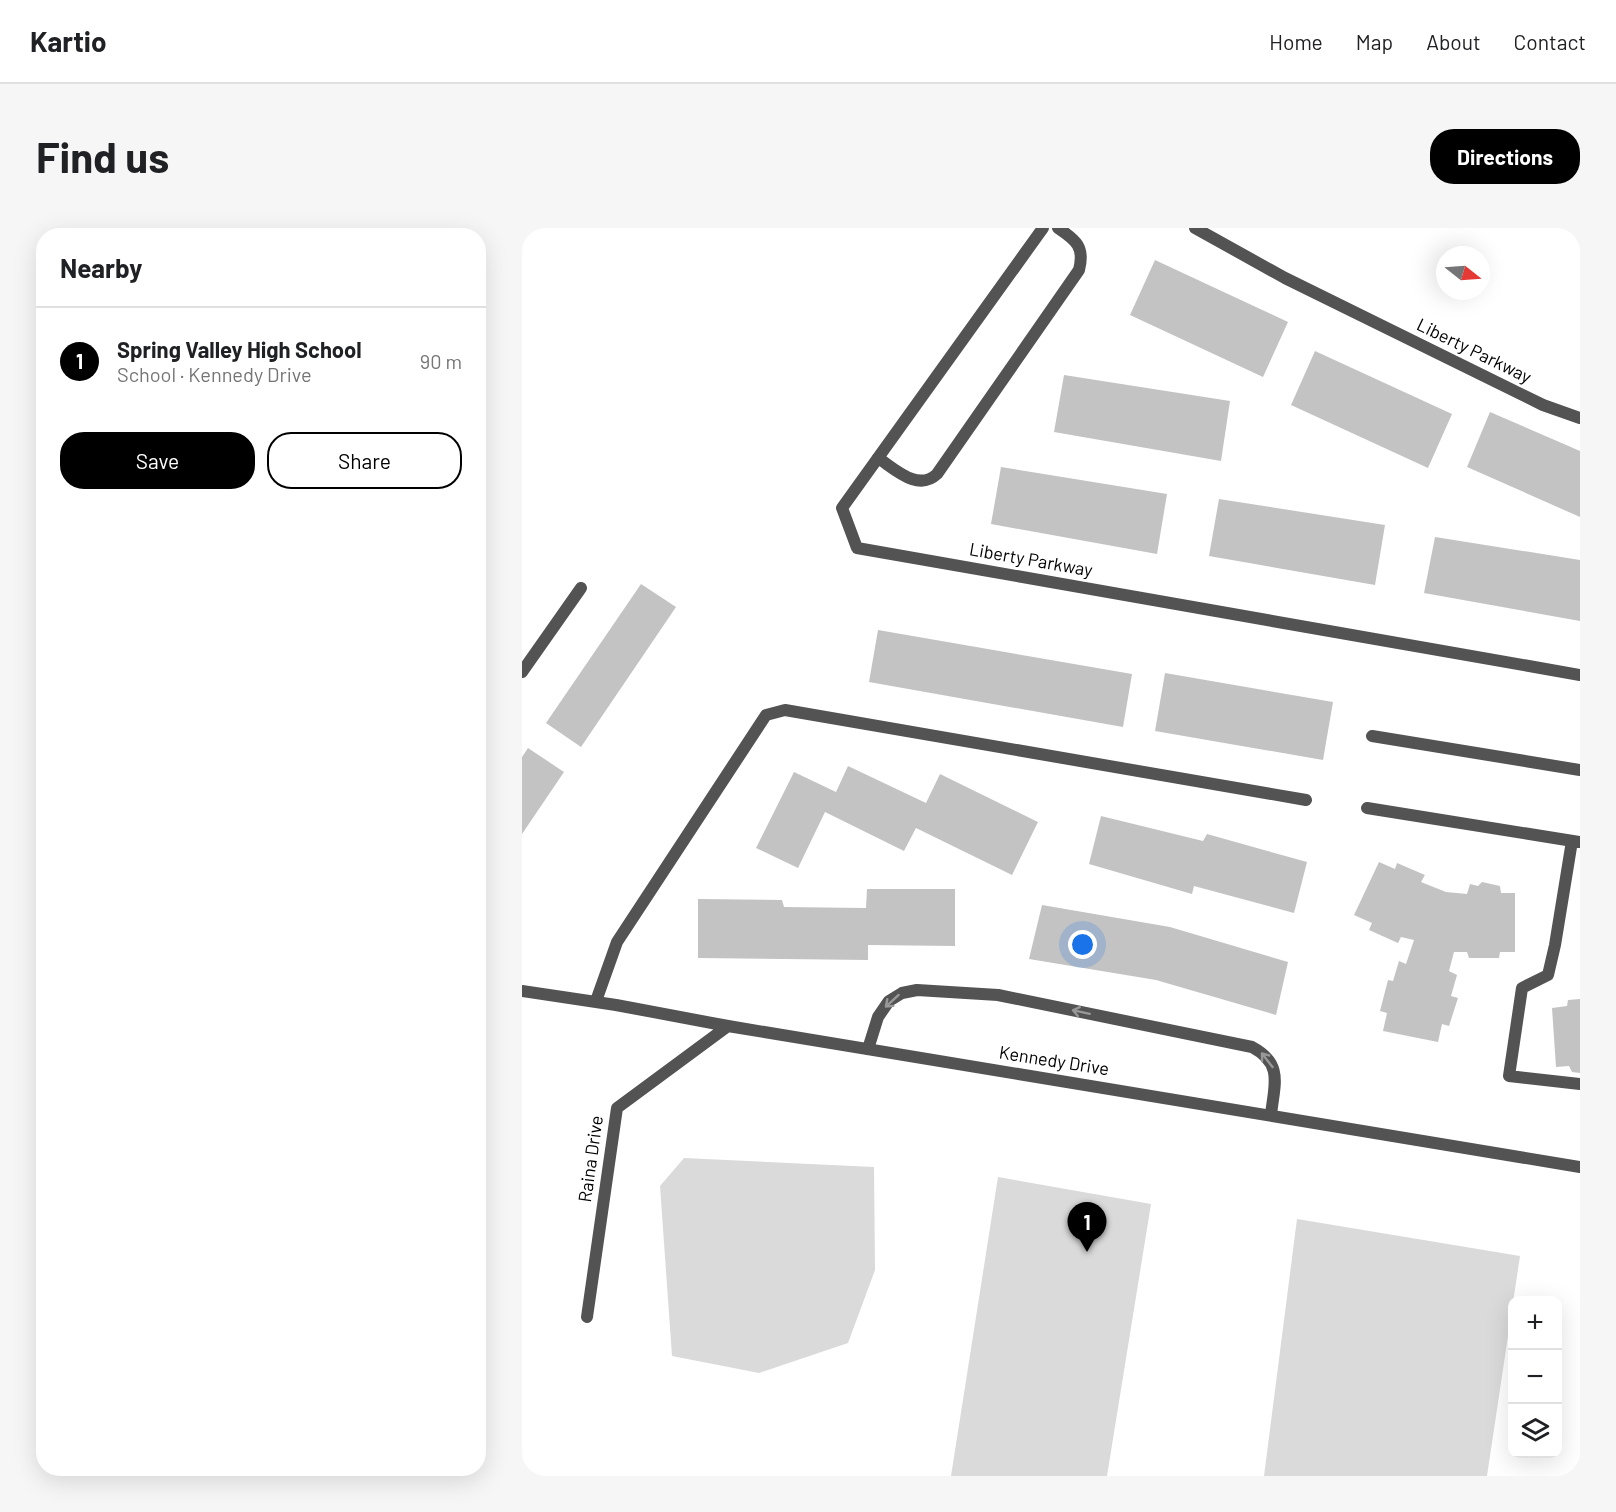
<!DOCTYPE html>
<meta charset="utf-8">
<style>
:root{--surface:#fff;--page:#f6f6f6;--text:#202124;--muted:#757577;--line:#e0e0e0;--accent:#000}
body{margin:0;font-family:Barlow,sans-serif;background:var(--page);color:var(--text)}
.controls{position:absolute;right:18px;bottom:18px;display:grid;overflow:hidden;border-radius:12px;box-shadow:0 6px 24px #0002}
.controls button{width:54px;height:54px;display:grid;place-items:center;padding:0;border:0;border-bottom:2px solid var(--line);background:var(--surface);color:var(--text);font:30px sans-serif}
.compass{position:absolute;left:914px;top:18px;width:54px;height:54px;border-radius:50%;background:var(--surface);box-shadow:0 6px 24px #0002;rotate:107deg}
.you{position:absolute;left:561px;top:717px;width:21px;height:21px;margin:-15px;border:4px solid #fff;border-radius:50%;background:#1a73e8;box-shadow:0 0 0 9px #1a73e833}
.badge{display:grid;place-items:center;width:39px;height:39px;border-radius:50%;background:var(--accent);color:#fff;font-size:20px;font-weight:700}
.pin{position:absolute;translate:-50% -50px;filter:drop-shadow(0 2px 3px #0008)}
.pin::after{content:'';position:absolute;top:32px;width:21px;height:18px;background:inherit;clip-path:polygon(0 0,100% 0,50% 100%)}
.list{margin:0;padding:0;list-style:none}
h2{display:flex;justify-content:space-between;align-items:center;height:78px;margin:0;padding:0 24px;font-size:26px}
h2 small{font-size:20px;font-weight:400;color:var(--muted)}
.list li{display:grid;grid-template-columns:39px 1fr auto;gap:18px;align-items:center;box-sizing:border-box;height:108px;padding:0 24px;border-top:2px solid var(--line)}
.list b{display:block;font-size:22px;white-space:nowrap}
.list p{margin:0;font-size:20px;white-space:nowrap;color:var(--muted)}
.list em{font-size:20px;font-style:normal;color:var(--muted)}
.actions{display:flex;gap:12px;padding:18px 24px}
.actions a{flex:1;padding:14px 0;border:2px solid var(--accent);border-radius:24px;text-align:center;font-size:21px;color:var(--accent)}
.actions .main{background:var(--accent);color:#fff}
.icon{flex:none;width:33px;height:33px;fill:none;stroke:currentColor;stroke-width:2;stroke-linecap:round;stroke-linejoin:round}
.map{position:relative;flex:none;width:1058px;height:1248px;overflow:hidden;border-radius:24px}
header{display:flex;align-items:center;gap:36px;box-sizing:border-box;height:84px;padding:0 30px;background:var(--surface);border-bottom:2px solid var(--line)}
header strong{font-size:28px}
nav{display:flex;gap:33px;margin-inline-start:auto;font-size:21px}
.intro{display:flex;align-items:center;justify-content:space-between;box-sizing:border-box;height:144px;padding:0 36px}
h1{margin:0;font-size:42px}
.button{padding:15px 27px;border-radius:24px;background:var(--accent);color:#fff;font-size:21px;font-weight:700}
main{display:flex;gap:36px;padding:0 36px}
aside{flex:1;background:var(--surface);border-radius:24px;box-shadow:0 6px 24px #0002}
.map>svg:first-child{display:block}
.garden{fill:#dadada}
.building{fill:#c3c3c3}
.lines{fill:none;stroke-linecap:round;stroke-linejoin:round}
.lane{stroke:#535353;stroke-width:12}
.street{stroke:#535353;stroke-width:12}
.oneway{stroke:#989898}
.labels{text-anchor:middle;stroke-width:4.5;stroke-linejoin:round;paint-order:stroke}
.street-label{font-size:18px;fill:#000;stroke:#fff}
</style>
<header>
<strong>Kartio</strong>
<nav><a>Home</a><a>Map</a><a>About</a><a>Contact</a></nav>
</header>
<div class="intro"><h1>Find us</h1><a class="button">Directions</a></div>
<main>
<aside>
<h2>Nearby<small></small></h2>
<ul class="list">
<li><span class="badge">1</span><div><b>Spring Valley High School</b><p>School · Kennedy Drive</p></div><em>90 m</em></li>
</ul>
<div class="actions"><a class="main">Save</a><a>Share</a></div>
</aside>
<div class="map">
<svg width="1058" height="1248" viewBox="0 0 1058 1248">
<rect width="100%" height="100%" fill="#fff"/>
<path class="garden" d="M162,930L352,939L353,1042L326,1115L237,1145L150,1128L138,958Z
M476,949L629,976L585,1248H429Z
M775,991L998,1028L965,1248H742Z"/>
<path class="building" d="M633,32L766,94L741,149L608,87Z
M793,123L930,186L906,240L769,177Z
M542,147L708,173L699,233L532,204Z
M968,184L1058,223V289L945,239Z
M479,239L645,266L635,326L469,296Z
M697,271L863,297L853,357L687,328Z
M913,309L1058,332V393L902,365Z
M119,356L154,379L59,519L24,495Z
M356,402L610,446L601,499L347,454Z
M643,445L811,474L801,532L633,503Z
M6,520L42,544L0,606V529Z
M326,538L404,575L418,546L516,594L490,647L394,600L382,623L303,584L276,640L234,620L272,544L314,564Z
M579,588L681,613L685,606L785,634L772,685L672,658L670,666L567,636Z
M857,634L873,641L875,635L903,647L899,654L924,664L945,666L948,656L956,658L960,654L978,658L979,665H993V724H978L977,730H947L945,724H932L927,743L935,747L929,768L936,770L927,798L920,796L916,814L861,803L865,785L858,783L866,752L871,753L877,733L884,736L892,712L879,709L876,715L847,702L850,695L832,687Z
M345,661H433V718L346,717V732L176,730V671L260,672L262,679L344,680Z
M520,677L648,699L766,734L754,787L634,752L507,731Z
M1058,771V845L1050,844L1047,838L1034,839L1030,780L1045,778L1046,772Z"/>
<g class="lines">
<path class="lane" d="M356,230C373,241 396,264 415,246L557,42C563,19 554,12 536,0
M850,508L1058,542
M845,580L1057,614
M1050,613L1033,717L1026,747L1000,760L987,848L1058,856
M74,773L95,714L244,487L263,482L784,572
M346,821L356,789L367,773L380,765L395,762L476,767L730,819C762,836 752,857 749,887"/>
<path class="street" d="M521,0L320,280L335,320L1058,447
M673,0L763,50L1021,177L1058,190
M0,444L59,360
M0,763L94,777L206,798L1058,939
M65,1089L95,880L206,798"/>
</g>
<defs><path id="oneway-shaft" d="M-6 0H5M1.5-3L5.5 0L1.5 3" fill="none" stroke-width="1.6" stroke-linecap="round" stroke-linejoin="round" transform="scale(1.5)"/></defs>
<g class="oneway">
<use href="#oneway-shaft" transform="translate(370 773) rotate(138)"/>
<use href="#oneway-shaft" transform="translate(559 784) rotate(-168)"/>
<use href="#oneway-shaft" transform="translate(745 832) rotate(-128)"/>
</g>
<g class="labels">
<g class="street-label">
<text transform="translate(952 123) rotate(26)" y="6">Liberty Parkway</text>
<text transform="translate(509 332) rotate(10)" y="6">Liberty Parkway</text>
<text transform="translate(532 833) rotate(9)" y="6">Kennedy Drive</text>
<text transform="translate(69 931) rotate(-82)" y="6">Raina Drive</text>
</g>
</g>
</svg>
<div class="controls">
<button>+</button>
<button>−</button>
<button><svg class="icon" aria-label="layers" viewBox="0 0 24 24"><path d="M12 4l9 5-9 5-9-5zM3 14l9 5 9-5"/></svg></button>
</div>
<svg class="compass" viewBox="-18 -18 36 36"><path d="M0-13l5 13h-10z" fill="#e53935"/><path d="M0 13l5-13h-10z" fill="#757577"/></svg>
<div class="you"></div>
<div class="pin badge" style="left:565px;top:1024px">1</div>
</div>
</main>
